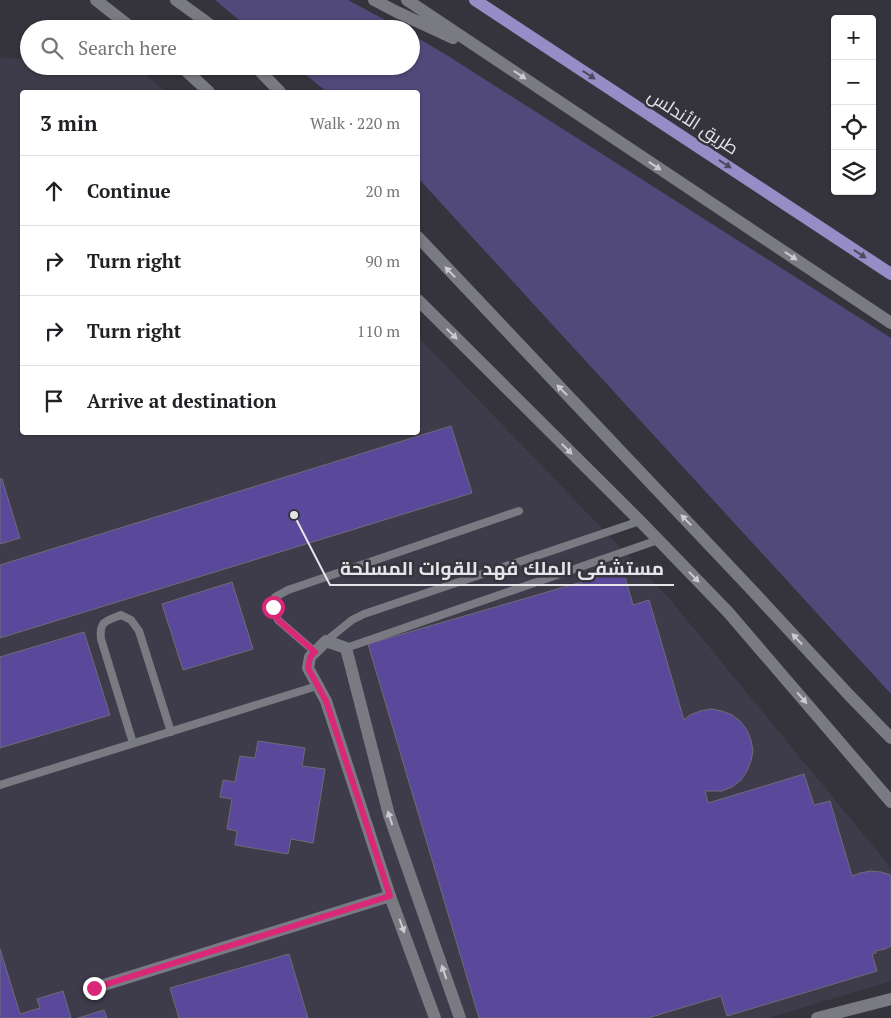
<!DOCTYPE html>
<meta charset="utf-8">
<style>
:root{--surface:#fff;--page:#f2f2f2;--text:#202124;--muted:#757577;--line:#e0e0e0}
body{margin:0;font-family:"PT Serif",Cairo,serif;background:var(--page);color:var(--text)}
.controls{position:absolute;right:15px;top:15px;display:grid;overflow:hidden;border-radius:5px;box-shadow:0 1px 4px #0004}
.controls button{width:45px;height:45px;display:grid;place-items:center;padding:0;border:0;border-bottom:1px solid var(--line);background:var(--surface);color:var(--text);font:25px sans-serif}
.stop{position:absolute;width:15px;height:15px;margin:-11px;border:4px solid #db2777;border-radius:50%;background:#fff}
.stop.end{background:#db2777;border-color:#fff;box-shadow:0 1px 5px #0008}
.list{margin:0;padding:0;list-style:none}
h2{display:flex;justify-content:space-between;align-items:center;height:65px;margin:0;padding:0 20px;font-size:21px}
h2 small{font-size:16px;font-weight:400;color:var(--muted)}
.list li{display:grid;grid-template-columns:32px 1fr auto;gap:15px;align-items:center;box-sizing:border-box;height:70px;padding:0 20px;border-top:1px solid var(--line)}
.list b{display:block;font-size:19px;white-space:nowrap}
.list em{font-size:16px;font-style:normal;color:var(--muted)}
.icon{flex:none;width:28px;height:28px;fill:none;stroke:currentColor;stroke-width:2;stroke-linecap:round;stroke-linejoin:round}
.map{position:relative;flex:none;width:891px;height:1018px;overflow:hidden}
.search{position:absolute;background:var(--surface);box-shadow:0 1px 4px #0004;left:20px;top:20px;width:400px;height:55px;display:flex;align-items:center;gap:12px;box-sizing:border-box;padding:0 18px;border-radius:28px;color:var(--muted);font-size:19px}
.panel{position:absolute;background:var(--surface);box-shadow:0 1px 4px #0004;left:20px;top:90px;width:400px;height:345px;border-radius:5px}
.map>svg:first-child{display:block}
.built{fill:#3e3c4a}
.green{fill:#51497a}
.building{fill:#5a489b;stroke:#6d6d75}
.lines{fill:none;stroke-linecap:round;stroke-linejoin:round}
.service{stroke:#7a7a83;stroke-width:8}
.minor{stroke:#7a7a83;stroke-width:12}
.tertiary{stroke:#7a7a83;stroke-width:12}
.primary{stroke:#968dc7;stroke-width:12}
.oneway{fill:#cacad0}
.oneway2{fill:#4d4a5f}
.route{stroke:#db2777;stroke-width:6}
.labels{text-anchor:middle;stroke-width:5;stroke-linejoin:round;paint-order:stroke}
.street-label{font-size:18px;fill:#e4e4e9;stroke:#35343c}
.leader{fill:none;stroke:#e4e4e9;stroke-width:2}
.callout-dot{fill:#e4e4e9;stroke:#35343c;stroke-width:2}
.callout-label{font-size:19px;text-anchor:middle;font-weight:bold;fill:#e4e4e9;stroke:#35343c;stroke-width:5;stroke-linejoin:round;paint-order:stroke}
</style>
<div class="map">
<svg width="891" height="1018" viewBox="0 0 891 1018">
<rect width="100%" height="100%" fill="#35343c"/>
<path class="built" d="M0,58L29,59V66H135L166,92H22V432H418V337L668,597L891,868V981L768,1018H0Z"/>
<path class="green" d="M215,0H348L402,29H250Z
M411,34L445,54L891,338V694L418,178V92H327L295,66H411Z"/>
<path class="building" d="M451,426L472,493L0,638V565Z
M0,479H2L20,538L0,544Z
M623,570L633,605L649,600L684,720L690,715L700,711L711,709L722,711L732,715L740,721L747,730L751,740L753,751L751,761L747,771L741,780L732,787L722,791H705L708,803L804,774L814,805L830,801L852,876L860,873L871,871L881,872L891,875V946L885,949L875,951L876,953L872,954L877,971L727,1016L721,996L648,1018H479L368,644Z
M232,582L253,649L183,670L162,604Z
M84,632L110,715L0,748V657Z
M258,741L305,748L302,766L325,769L313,843L291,839L288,854L235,845L237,831L227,829L232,799L220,797L223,780L235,782L240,756L255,758Z
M0,949L20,1014L40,1008L37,999L63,991L71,1018H0Z
M289,954L308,1018H179L170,988Z
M104,1010L107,1018H78Z"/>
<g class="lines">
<path class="service" d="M326,641L352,620L364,614L640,521
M346,648L658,540
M315,652L278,620L273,607L275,597L288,590L519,511
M133,743L101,639C99,621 106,621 121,615L131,620L139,631L171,732
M0,785L317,686"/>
<path class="minor" d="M176,0L216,29
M374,0L397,12L453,38
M407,0L891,323
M255,66L280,92
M418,237L749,587L849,695L891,738
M94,988L390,896
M435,1018L390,896L326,701L308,668L310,657L326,641L346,648L389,815L460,1018
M817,1018L891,999"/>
<path class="tertiary" d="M96,0L133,29
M181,66L209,92
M418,300L640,521L728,612L891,802"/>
<path class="primary" d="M475,0L891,274"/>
</g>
<defs><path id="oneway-solid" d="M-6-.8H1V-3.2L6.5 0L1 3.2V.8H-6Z" transform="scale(1.25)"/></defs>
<g class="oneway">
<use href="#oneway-solid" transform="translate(520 75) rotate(34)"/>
<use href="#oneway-solid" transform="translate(655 166) rotate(34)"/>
<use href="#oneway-solid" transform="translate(791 256) rotate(34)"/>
<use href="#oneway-solid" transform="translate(450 272) rotate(-134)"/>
<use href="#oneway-solid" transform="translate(452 334) rotate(45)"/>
<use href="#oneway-solid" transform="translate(562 390) rotate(-134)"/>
<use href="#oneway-solid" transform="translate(567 449) rotate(45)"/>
<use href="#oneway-solid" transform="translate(686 520) rotate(-134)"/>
<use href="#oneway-solid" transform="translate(694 577) rotate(46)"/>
<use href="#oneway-solid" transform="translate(797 639) rotate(-133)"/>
<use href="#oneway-solid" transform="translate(802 698) rotate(49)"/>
<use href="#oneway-solid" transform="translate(390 818) rotate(-108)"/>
<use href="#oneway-solid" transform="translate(402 926) rotate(70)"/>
<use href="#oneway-solid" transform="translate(444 972) rotate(-109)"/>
</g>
<g class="oneway2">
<use href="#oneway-solid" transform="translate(589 75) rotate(33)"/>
<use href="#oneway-solid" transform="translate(725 164) rotate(33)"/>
<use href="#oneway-solid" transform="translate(860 254) rotate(33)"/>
</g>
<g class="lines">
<path class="route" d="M94,988L390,896L326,701L308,668L310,657L315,652L278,620L273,607"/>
</g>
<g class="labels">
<g class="street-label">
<text transform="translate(693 122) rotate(33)" y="6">طريق الأندلس</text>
</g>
</g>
<path class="leader" d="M294 515L330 585H674"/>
<circle class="callout-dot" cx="294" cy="515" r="5"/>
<g class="callout-label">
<text x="502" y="575">مستشفى الملك فهد للقوات المسلحة</text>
</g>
</svg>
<div class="controls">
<button>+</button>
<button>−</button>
<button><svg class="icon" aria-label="locate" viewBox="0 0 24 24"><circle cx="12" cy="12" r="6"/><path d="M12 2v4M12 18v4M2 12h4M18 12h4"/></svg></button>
<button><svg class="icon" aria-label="layers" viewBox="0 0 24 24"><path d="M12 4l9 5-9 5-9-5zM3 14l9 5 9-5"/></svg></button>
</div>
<div class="stop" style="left:273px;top:607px"></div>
<div class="stop end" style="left:94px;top:988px"></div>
<div class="search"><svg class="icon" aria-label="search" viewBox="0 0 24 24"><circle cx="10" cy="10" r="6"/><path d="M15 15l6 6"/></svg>Search here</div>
<section class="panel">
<h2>3 min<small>Walk · 220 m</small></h2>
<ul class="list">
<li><svg class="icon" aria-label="ahead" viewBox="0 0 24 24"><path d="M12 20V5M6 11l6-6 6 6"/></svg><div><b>Continue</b></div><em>20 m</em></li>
<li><svg class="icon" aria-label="right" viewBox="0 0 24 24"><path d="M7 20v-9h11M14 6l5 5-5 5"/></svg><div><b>Turn right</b></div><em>90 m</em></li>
<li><svg class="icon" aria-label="right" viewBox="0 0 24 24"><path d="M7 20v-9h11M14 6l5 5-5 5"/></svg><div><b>Turn right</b></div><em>110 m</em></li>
<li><svg class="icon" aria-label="arrive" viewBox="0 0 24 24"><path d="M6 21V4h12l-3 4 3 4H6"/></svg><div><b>Arrive at destination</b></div></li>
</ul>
</section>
</div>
